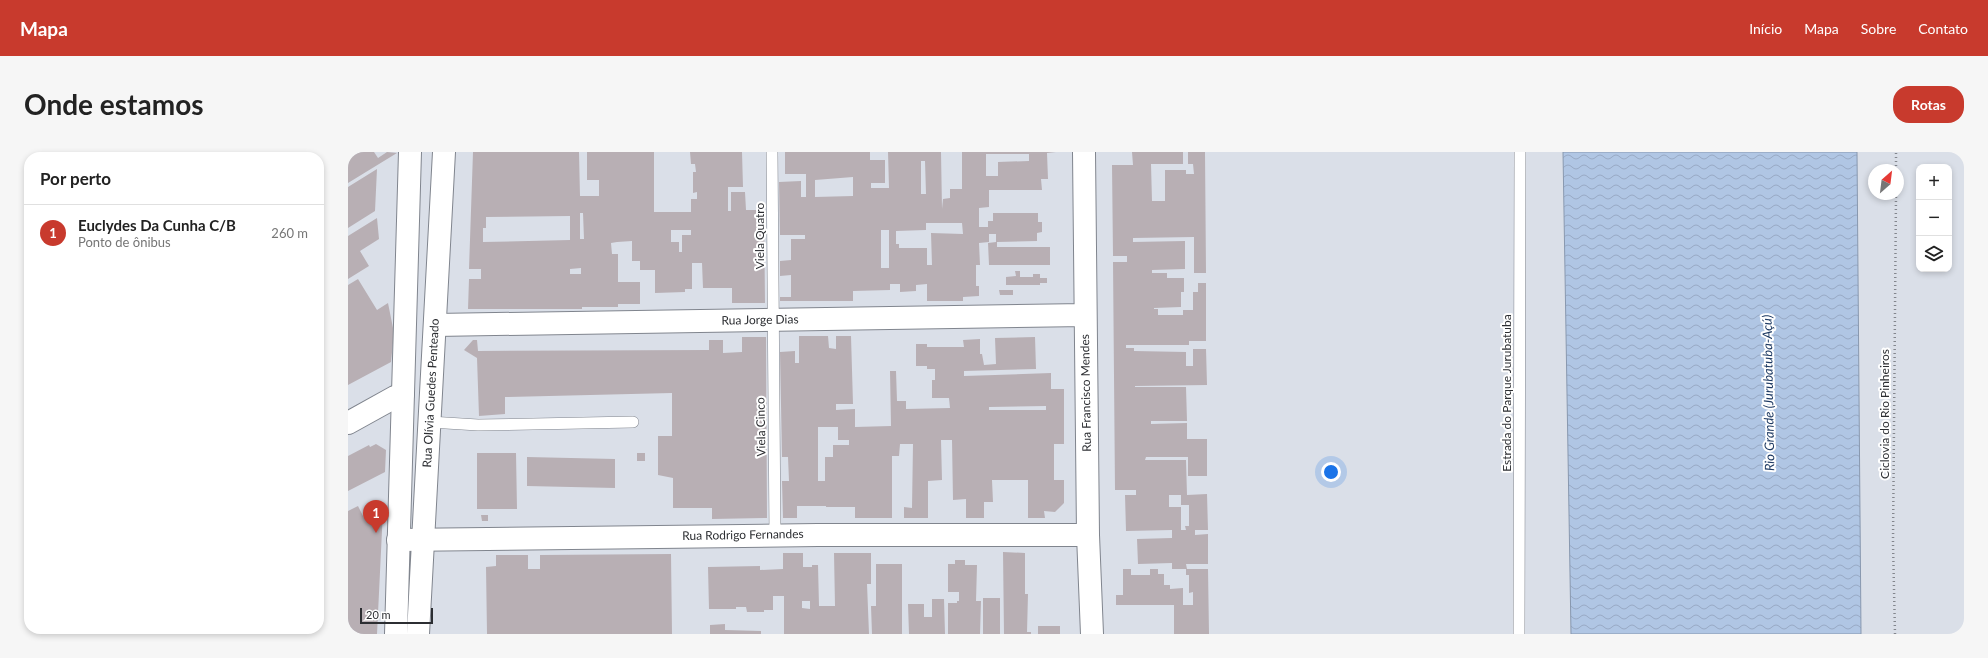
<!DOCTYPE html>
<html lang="pt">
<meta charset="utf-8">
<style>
:root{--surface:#fff;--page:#f6f6f6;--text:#222;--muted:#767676;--line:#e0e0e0;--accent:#c83a2d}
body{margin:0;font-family:Lato,sans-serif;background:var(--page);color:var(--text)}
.controls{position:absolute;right:12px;top:12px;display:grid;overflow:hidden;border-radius:8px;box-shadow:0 2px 6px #0003}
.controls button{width:36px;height:36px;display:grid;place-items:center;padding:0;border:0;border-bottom:1px solid var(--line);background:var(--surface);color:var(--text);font:20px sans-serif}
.compass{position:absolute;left:1520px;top:12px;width:36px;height:36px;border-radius:50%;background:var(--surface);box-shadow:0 2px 6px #0003;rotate:28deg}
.scale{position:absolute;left:12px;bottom:10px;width:73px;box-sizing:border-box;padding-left:4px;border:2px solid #2c2e32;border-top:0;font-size:11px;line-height:14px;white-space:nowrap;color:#2c2e32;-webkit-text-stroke:3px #fff;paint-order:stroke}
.you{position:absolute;left:983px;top:320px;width:14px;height:14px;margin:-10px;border:3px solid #fff;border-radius:50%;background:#1a73e8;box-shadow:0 0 0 6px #1a73e833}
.badge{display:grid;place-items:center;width:26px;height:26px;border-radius:50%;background:var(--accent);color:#fff;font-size:13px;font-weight:700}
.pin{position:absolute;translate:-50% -33px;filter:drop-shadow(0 1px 2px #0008)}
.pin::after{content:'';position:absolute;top:21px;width:14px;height:12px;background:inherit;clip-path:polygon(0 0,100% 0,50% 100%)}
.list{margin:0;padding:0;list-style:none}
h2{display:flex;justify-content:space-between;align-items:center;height:52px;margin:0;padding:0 16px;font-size:17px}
h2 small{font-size:13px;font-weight:400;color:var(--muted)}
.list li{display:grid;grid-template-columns:26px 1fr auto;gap:12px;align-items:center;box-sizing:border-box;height:56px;padding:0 16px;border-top:1px solid var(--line)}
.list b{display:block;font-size:15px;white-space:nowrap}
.list p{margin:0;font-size:13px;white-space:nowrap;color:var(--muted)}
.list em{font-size:13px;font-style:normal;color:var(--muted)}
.icon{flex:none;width:22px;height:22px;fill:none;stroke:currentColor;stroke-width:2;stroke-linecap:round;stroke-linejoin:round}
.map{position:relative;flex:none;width:1616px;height:482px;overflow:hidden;border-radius:16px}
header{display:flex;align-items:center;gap:24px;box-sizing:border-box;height:56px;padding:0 20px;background:var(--accent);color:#fff}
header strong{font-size:19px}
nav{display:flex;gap:22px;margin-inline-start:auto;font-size:14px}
.intro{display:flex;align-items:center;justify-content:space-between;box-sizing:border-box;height:96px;padding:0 24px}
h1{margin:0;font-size:28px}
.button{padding:10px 18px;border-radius:16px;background:var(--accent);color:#fff;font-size:14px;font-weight:700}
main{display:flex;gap:24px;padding:0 24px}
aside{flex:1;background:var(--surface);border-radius:16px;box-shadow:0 2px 6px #0003}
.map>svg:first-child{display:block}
.water{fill:url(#water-waves);stroke:#8898af}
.building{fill:#b8afb4;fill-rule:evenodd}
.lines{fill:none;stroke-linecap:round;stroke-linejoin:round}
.service-casing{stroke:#80858e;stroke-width:12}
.minor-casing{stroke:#80858e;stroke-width:24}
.secondary-casing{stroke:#80858e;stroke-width:24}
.path{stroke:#83868d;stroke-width:2.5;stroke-dasharray:1 3;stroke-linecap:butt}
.service{stroke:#fff;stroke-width:11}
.minor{stroke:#fff;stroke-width:22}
.secondary{stroke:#fff;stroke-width:22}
.labels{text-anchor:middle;stroke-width:4;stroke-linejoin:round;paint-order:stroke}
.street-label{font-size:12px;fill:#2c2e32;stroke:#fff}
.water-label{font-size:13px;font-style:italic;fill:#1e3a63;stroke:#fff}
</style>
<header>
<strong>Mapa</strong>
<nav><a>Início</a><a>Mapa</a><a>Sobre</a><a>Contato</a></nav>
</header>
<div class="intro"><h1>Onde estamos</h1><a class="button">Rotas</a></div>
<main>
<aside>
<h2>Por perto<small></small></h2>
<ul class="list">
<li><span class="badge">1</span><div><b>Euclydes Da Cunha C/B</b><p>Ponto de ônibus</p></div><em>260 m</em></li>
</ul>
</aside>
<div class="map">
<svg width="1616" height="482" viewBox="0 0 1616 482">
<defs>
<pattern id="water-waves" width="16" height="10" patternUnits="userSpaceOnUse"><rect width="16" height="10" fill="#b0c6e4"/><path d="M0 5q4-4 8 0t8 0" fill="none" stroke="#98aac4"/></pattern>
</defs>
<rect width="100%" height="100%" fill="#dadfe8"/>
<path class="water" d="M1215,0H1509L1513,482H1223Z"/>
<path class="building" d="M0,0H26L30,6L39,0L49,1L0,31Z
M125,0H231L232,44H251V28H239V0H306V60H343V47H349V40L345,41V20H348L347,12H343L342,0H394L395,35H380V59H383V40H397L398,58H416L417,151H384V136H355L354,111H344V137H337V140L307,141V118H292V109H284V89L269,90L263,91L264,102H270V130H292V152H270V155H234V157H120L121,127H133V117H121ZM232,61H235L236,87H232ZM222,64V88L135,90V76H138V65ZM323,78H343V83H334V100H331V90H323ZM233,116V122H222V117Z
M437,0H522V8H537V31H523V36H541L540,0H593L594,57L595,47L602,46V37H614V0H708L699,1L700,27H693L694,38H641V55L631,56V75H640V69H645V61H690V70H694V80L689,81V89L649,90V95H702V113H641L640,91L648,90V82H641V90L631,91L632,113H628V134H631V144L615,145V149H579V132L568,133V139L552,140V132H542V138L505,139V149H432V145H443V123L432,124V109L443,108V87H457V83H432L431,30L453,29V45H458V22H437ZM638,2H681V9L650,10V24H638ZM573,9H577L578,42H573ZM505,25V44L467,45V28ZM578,71H614L615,82L583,81L584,113H579V96H551V92H548V79L578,78ZM533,78H541V116H533Z
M784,0H835V12H803L804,49H817V18H838V22H846L845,12H840V0H857L858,121H846V85L785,86V90L837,89V117L804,118V121H819V126H836V140H833V155L806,156V157H810V163H835V158H845V140H850V131H858V189H841V193H778V196H786V199L838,200V214H845V197H858L859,233L787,234V235H838L839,269H803V272L839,271V287H859V324H840V305H798L797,308H838L839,343L859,342L860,378H847V383L860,382V412H838L839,417H824V411L790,412L789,387L824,386V378L778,379L777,343H788V338H767L765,110H779V104H765L764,13H785ZM821,343H833V353H841V374H837L838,378H833V355H821Z
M29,17L27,59L0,76V35Z
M29,66L31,87L12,99L21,114L0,127V84Z
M667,119H672V125H685V122H692V126H699V131H692V133H658V125L668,124Z
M10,127L29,158L40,151L46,181L43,210L0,233V133Z
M651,138H665V143H652Z
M451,184H480L481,196L488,197V184H503L505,252H488V258L507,257V275L543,274L542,219H548L549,249H558V257L602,256L601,246H584V228H587V217H579V214H568V192H579V195H616L615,188L632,187V202H634L636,213L648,212L647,186L687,185L688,217L616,219V224L703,221V237H716V292H706V328H716V351L707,360L696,359L697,366H680V328H644L645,350H636V366H618V347L605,348L604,288H593L594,328L580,329V366H556V355L564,356L565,292H552L551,304H544V366H507V355H478V354H449V366H435L434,329H441L440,305H434L432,200L447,199V211H451ZM698,254V258H641V255ZM470,275H490V288H501V293H485V305H477V329H470Z
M394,185H418L419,366L364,367V356H325V326L310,323V284H324V241L157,245V262L131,264L129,206L116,198L125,188H129L130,199L361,198V188H375V201L394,200Z
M28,292L38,298L37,320L0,339V304L21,293L22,295Z
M129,301H168L169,357H129Z
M289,301H297V309H289Z
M179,305L267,307V336L179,334Z
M10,354L16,366L35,358L29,482H0V359Z
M133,363H140V369H134Z
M655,400L677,401V442H680L679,480H683V482H656Z
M435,401H455V415H464V413H470L471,454H487L486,401H523V432H519L521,482H436V444H425V458H416V460H399L398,455H388V457H361L360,415L412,414V418L435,417ZM454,449H462V457L454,456Z
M323,402L324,482H139L138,415L148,414V403H180V417H192V403Z
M607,408H617V413H629L628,449H633L632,482H600V451H609V449H611V440H600V412H607Z
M528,412H554V482H524L523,454H528Z
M775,417H783V423H802V417H810V422H816V433H822V437L835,436V453H845V440L841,441V423H838V417H860L861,482H826V453H768V443H775Z
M635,446H652V482H635Z
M584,447H596L597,482H561L560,452H576V465H584Z
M377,472V478L413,479V482H362V473Z
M690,474H712V482H690Z"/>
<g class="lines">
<g class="service-casing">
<path id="service" d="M424,0L427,383
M82,270L130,273L285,270
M1171,482L1172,0"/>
</g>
<g class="minor-casing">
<path id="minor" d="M736,0L740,383L744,482
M87,173L737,163
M0,271L47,245L55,242
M50,388L470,383H740"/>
</g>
<g class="secondary-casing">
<path id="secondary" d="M48,482L62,0
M70,482L96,0"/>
</g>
<path class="path" d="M1548,18V0
M1547,482L1545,391L1548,42"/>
<use href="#service" class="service"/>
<use href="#minor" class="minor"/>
<use href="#secondary" class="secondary"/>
</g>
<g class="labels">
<g class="street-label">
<text transform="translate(412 84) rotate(-90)" y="4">Viela Quatro</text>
<text transform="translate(412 168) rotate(-1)" y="4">Rua Jorge Dias</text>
<text transform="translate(83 241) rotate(-87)" y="4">Rua Olívia Guedes Penteado</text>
<text transform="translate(738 241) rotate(-91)" y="4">Rua Francisco Mendes</text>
<text transform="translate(1159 241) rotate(-90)" y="4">Estrada do Parque Jurubatuba</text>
<text transform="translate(1537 262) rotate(-90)" y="4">Ciclovia do Rio Pinheiros</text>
<text transform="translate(413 275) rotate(-91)" y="4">Viela Cinco</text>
<text transform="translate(395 383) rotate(-1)" y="4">Rua Rodrigo Fernandes</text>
</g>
<g class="water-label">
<text transform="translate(1420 241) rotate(-91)" y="5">Rio Grande (Jurubatuba-Açú)</text>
</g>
</g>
</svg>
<div class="controls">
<button>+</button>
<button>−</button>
<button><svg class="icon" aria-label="layers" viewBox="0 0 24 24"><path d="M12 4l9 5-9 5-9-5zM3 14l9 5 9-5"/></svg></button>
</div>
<svg class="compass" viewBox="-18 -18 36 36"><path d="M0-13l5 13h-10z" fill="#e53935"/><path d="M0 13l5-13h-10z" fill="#767676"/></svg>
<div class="scale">20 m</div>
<div class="you"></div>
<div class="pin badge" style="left:28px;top:381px">1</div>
</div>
</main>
